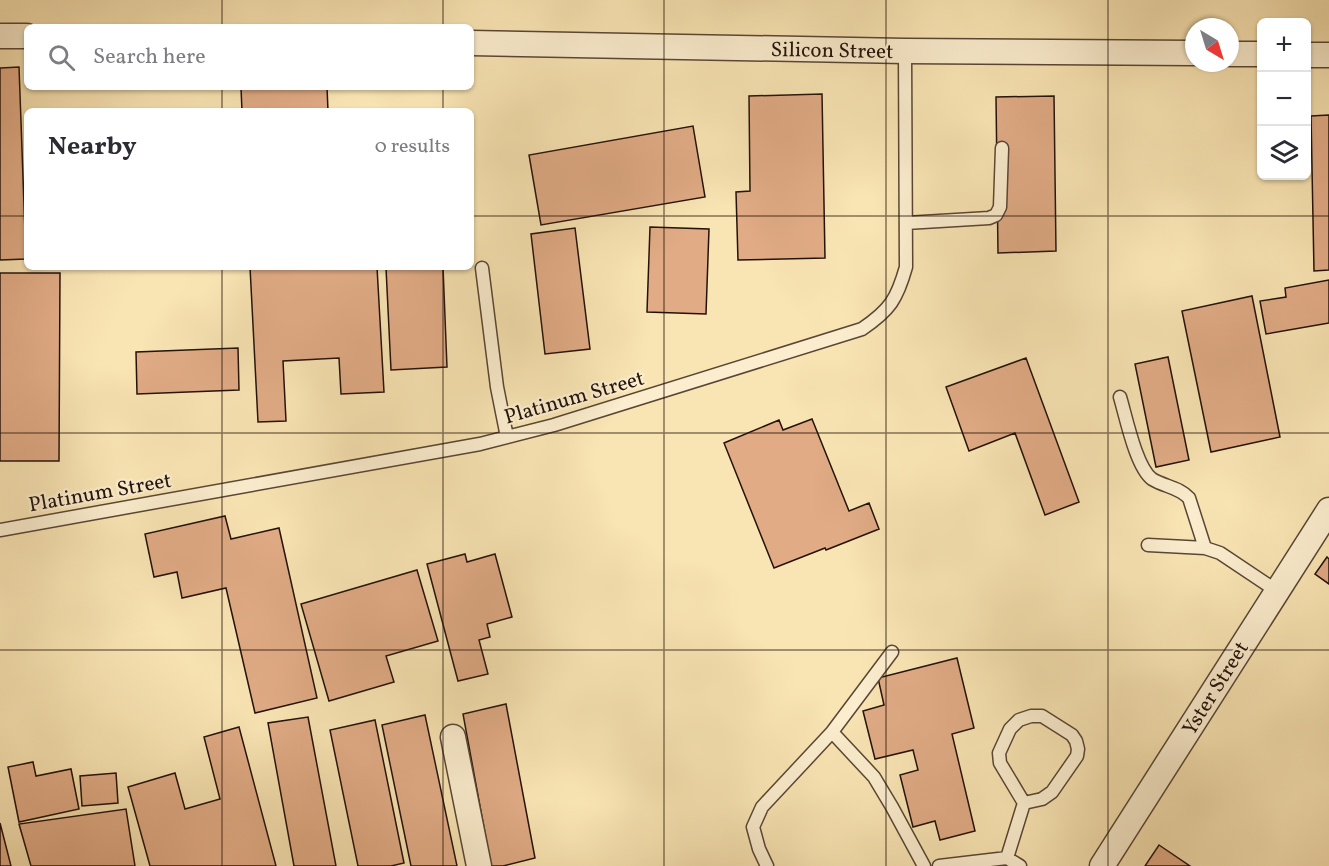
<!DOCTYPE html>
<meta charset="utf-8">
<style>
:root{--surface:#fff;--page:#f2f2f3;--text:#2b2b33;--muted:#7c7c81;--line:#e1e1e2}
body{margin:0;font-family:Vollkorn,serif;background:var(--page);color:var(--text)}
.controls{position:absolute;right:18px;top:18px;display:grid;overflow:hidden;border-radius:9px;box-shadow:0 2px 4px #0004}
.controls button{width:54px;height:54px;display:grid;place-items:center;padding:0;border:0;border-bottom:2px solid var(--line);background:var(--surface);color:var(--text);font:30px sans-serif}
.compass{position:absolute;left:1185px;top:18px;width:54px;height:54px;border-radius:50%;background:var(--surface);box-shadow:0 2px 4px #0004;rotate:142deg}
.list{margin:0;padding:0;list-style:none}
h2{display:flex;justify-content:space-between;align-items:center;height:78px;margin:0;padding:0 24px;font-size:26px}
h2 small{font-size:20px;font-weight:400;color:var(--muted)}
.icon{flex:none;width:33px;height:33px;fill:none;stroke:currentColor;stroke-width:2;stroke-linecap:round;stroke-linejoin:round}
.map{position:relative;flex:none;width:1329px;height:866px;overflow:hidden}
.search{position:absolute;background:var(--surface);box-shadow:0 2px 4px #0004;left:24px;top:24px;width:450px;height:66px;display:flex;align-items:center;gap:15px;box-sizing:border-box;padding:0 21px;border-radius:9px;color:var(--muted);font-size:22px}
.panel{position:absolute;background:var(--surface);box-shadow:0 2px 4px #0004;left:24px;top:108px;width:450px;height:162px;border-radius:9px}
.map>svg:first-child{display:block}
.building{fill:#e0ab85;stroke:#23120b;stroke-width:1.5}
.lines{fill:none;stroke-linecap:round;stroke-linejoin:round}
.service-casing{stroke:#584635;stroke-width:15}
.minor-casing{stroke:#584635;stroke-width:27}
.service{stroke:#fbedce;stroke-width:12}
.minor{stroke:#fbedce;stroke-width:24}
.grid{fill:none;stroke:#23120b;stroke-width:1.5;stroke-opacity:0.55}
.labels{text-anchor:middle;stroke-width:4.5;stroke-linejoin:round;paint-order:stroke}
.street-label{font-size:21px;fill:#23120b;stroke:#fbedce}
</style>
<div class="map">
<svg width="1329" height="866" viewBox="0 0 1329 866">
<rect width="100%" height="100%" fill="#f9e4b3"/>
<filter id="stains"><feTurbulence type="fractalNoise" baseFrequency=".00333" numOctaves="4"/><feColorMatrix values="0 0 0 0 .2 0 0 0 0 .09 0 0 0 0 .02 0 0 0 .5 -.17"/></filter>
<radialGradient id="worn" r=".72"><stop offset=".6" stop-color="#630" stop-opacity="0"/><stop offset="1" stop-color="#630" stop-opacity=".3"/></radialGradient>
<path class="building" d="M19,67L26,259L0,260V68Z
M260,87H327L328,111H242L241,88Z
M822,94L825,258L738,260L736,192L750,191L749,96Z
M1054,96L1056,251L998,253L996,97Z
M1329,115V270L1314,271L1311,116Z
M693,126L705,197L541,225L529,155Z
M650,227L709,229L706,314L647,312Z
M575,228L590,349L545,354L531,234Z
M250,267H377L384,392L341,394L339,358L283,361L286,421L258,422Z
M407,267H443L447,367L391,370L386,268Z
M0,273H60L59,461H0Z
M1329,280V323L1266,334L1260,301L1286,297L1285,288Z
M1252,296L1280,437L1211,452L1182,311Z
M238,348L239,390L137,394L136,352Z
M1168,357L1189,460L1156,467L1135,364Z
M1026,358L1079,502L1045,515L1015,433L969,451L946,387Z
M812,419L849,511L869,503L879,529L826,550L825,548L774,568L724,443L779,420L783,430Z
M225,516L231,539L279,528L317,698L255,713L226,588L182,598L177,572L154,577L145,534Z
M465,554L467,562L495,554L512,617L487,624L490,637L479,640L488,674L458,681L427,564Z
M1327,557L1329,559V584L1315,574Z
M417,570L438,641L386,656L394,682L329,701L301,604Z
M957,658L974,728L952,734L975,831L940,840L935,821L913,827L900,775L918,770L913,750L875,759L863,711L884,705L878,678Z
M506,704L535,858L503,866H491L463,714Z
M425,715L457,866H411L382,725Z
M308,717L336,866H294L268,723Z
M375,720L404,863L391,866H358L330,730Z
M239,727L276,866H150L128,787L175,773L185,809L220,799L204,737Z
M33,762L36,776L71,769L79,809L19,822L8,767Z
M116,773L118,803L82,806L80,776Z
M126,809L135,866H31L19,824Z
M0,823L11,866H0Z
M1159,845L1190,866H1145Z"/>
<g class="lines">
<g class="service-casing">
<path id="service" d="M906,223L989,218L996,215L1000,207L1002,148
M482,268L497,387L507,437
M1120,397C1126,417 1136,467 1152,479C1165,487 1179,487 1189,498L1205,548
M0,530L480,444L554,425L862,329C890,310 897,299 906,267L905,51
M1148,545L1205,548L1220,553L1277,591
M832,732L874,777L892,807L924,866
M1007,858L1024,803L1000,763L999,753L1010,729L1019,720L1031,716H1042L1072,735L1076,741L1078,749L1077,756L1052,792L1042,799L1024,803
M767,866L759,849L753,827L762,807L832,732L892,652
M939,866L1007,858L1020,866"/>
</g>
<g class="minor-casing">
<path id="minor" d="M0,36H27
M471,43L905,51L1194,53
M1230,54H1262
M1306,55H1329
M453,737L479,866
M1102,866L1329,510"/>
</g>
<use href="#service" class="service"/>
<use href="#minor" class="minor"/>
</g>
<path class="grid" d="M222,0V27M443,0V27M664,0V866M886,0V866M1108,0V866M222,87V111M443,87V111M0,216H27M471,216H1329M222,267V866M443,267V866M0,433H1329M0,650H1329"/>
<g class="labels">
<g class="street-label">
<text transform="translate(832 50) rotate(1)" y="7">Silicon Street</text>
<text transform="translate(574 397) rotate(-16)" y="7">Platinum Street</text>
<text transform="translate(100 492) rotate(-10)" y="7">Platinum Street</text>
<text transform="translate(1215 688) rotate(-58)" y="7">Yster Street</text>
</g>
</g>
<rect width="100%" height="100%" filter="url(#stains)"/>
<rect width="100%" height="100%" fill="url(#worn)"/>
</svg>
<div class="controls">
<button>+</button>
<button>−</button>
<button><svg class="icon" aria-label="layers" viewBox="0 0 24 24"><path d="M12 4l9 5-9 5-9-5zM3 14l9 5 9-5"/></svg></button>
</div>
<svg class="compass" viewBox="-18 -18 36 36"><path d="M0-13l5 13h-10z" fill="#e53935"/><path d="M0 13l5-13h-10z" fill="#7c7c81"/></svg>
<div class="search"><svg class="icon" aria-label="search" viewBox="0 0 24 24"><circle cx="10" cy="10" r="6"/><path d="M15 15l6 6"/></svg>Search here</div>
<section class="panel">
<h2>Nearby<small>0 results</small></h2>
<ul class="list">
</ul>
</section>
</div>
